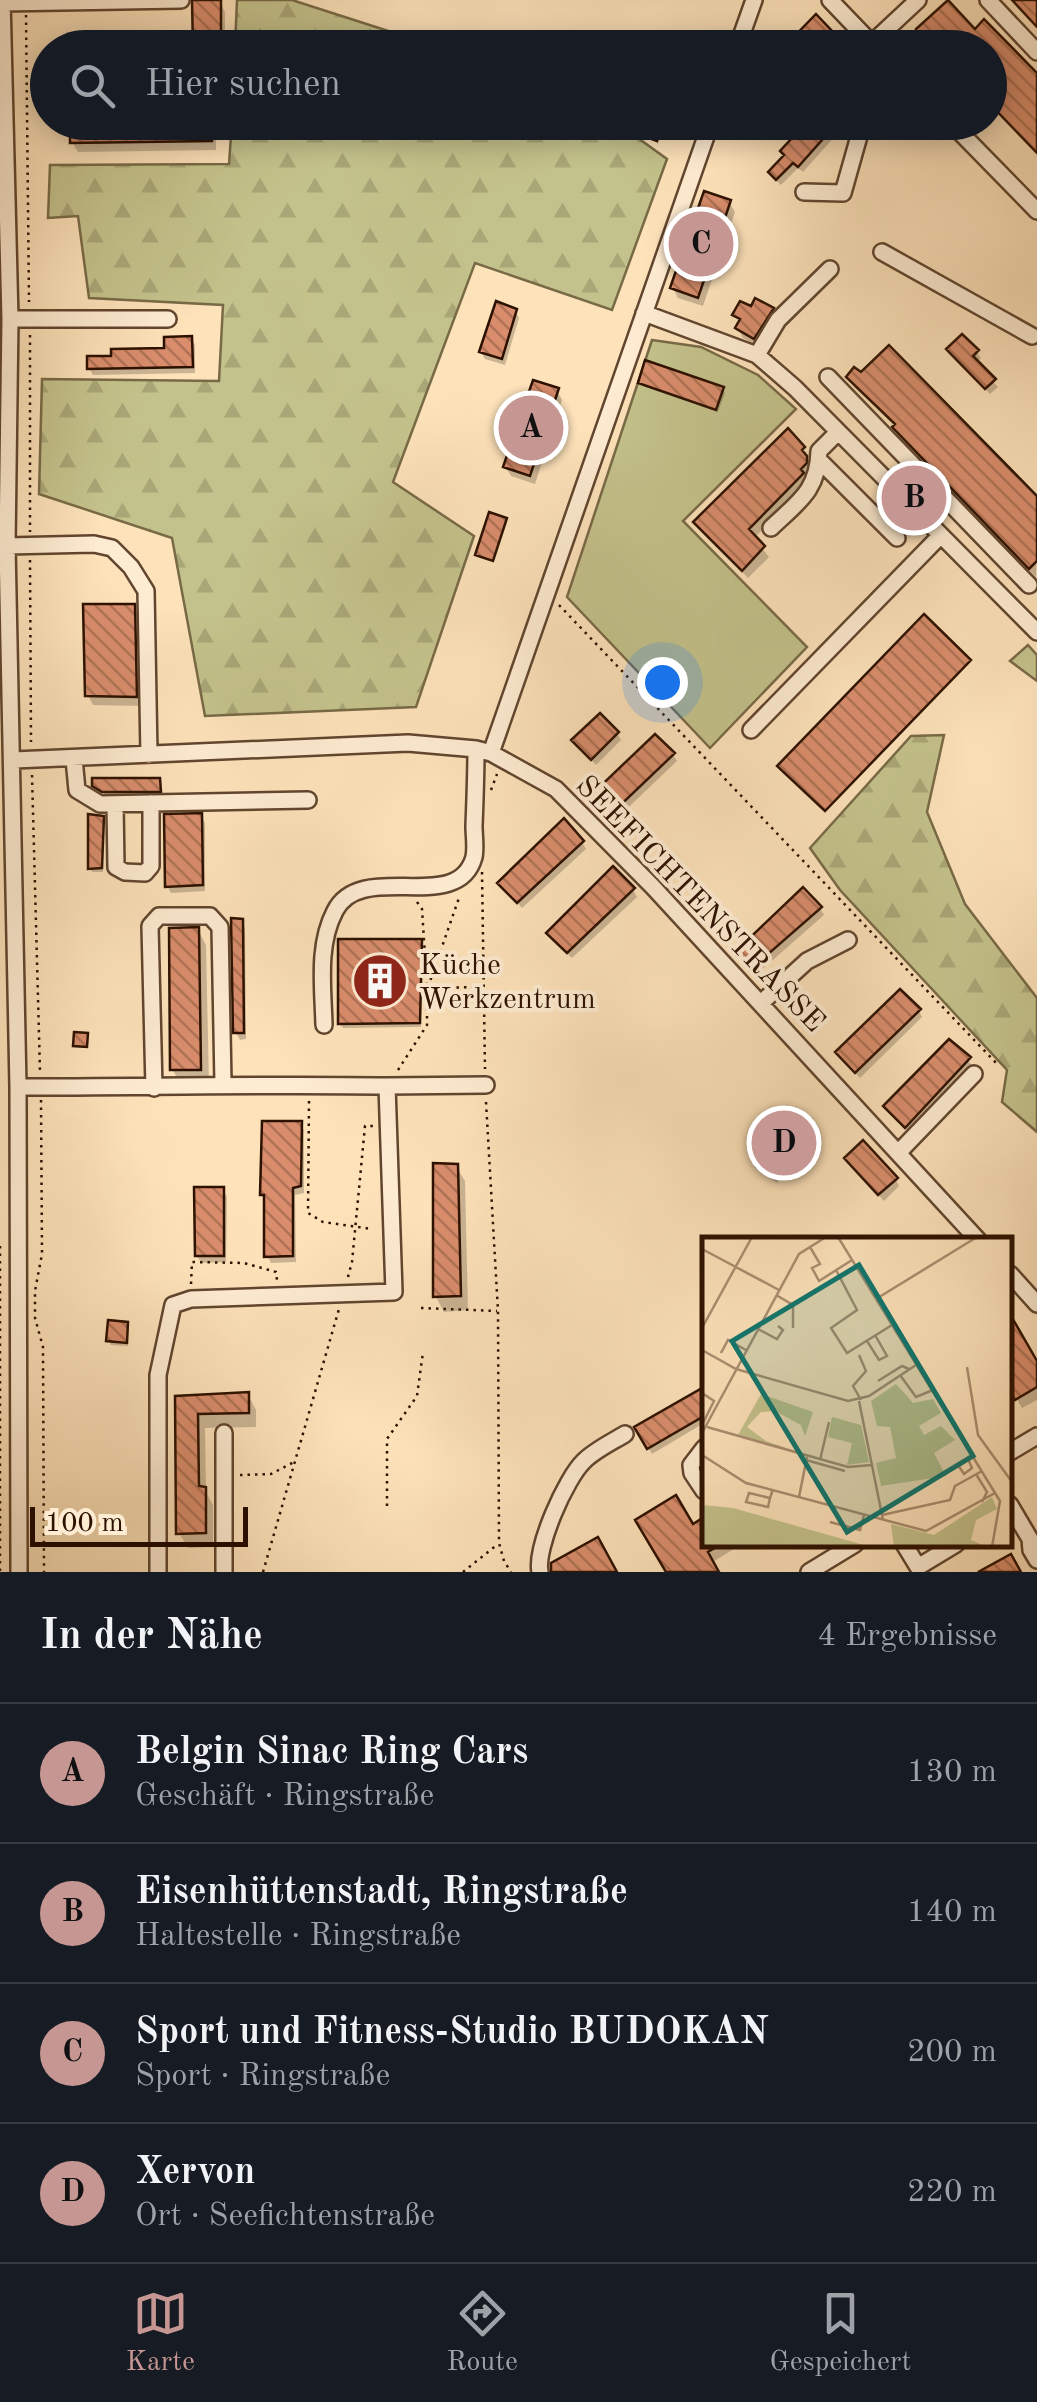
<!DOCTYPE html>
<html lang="de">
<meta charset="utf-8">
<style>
:root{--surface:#171b24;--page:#242831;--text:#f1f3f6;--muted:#9ea1a6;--line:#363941;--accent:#c59692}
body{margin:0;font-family:"Old Standard TT",serif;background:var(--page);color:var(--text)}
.scale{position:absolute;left:30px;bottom:25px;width:218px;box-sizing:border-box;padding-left:10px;border:5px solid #2d1100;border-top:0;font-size:28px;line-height:35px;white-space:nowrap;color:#2d1100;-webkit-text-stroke:8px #feecd2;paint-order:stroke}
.you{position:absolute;left:662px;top:682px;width:35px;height:35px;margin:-25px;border:8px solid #fff;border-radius:50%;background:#1a73e8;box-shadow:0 0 0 15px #1a73e833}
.badge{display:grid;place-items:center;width:65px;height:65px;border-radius:50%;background:var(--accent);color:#111;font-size:32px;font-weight:700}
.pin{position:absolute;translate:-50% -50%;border:5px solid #fff;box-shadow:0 2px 10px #0006}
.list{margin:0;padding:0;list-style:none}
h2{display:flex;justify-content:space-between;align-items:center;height:130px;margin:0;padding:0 40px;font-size:42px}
h2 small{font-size:32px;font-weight:400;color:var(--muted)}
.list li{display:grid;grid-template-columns:65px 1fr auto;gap:30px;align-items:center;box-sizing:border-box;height:140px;padding:0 40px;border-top:2px solid var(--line)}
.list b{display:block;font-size:38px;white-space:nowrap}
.list p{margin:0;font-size:32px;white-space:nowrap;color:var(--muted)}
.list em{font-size:32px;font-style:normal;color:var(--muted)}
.icon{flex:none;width:55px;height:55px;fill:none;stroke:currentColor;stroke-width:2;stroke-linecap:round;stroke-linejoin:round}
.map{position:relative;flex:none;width:1037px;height:1572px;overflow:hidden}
.search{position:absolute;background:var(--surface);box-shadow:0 5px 25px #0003;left:30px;right:30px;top:30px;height:110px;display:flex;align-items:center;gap:25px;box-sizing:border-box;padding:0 35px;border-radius:55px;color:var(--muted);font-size:38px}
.sheet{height:690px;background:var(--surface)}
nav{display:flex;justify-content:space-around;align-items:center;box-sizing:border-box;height:140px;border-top:2px solid var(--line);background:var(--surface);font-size:28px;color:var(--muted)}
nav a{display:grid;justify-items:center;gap:5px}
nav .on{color:var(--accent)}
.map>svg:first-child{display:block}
.grass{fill:#c4c28c;stroke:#786a46;stroke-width:2.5}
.forest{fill:url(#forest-firs);stroke:#786a46;stroke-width:2.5}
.shadow{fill:#0003}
.building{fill:url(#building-back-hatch);stroke:#2d1100;stroke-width:2.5}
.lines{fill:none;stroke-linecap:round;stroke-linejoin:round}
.minor-casing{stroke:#61452e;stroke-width:20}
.path{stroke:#2d1100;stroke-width:2.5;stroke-dasharray:2.5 5;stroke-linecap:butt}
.minor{stroke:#feecd2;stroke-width:15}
.labels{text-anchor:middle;stroke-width:8;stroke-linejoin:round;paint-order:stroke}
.street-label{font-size:30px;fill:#2d1100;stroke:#feecd2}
.poi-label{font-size:30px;fill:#2d1100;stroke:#feecd2;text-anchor:start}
.inset-road{fill:none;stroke:#aa8e70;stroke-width:2.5}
.view{fill:#0f766e;fill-opacity:0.15;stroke:#0f766e;stroke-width:5}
.inset-edge{fill:none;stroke:#2d1100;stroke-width:5}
</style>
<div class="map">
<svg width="1037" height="1572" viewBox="0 0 1037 1572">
<defs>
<pattern id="forest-firs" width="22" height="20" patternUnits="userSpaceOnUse" patternTransform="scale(2.5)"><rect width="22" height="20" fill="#c4c28c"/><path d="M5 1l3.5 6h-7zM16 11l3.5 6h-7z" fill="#a9a677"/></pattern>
<pattern id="building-back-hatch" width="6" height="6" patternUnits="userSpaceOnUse" patternTransform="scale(2.5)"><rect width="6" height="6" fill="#d98d6c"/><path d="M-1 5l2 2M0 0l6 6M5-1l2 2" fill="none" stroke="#b07256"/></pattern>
</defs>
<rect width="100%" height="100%" fill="#fde2ba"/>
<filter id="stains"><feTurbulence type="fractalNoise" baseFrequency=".002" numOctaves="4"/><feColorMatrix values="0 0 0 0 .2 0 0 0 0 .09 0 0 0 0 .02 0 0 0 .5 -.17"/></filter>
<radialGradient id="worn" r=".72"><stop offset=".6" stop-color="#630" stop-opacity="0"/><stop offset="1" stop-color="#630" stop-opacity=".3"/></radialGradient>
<path class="grass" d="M652,340L701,347L758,375L796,409L683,521L807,647L710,748L567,597Z"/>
<path class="forest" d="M237,0H292L438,47H235Z
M232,122L617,123L667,159L612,310L475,263L393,482L474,536L416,707L205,716L172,538L39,494L42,379L219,381L223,305L89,298L78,216L48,218L50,165L229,164Z
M1028,645L1037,655V681L1010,661Z
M944,735L927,812L965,904L1037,998V1132L1002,1102L1007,1070L840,890L810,848L911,736Z"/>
<path class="shadow" d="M220,2L225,12V48H71V44H195Z
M974,33L1037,77V153L990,104V48Z
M832,35L837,44L834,48H787Z
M73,122H216V150L78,152L72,142Z
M652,122L664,124L658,144L648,137Z
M833,127L837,134L803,172L798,168L781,185L775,179L771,173Z
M729,202L735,212L703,306L678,298L673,288Z
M752,310H772L778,319L760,347L743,338L738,328L740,324L735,315Z
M515,311L519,318L505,365L485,359L481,352Z
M191,338L195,345V373L93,375L89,368L167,351Z
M977,352L981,358L976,363L998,387L990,394L953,356Z
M849,377L1037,499L1036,577L901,437L896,427L854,387Z
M641,382L722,389L725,393L718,412L643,386Z
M557,391L562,400L535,484L511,476L505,466Z
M803,448L811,468L805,479L808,484L754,538L769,557L748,578L697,522Z
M134,607L139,616L141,706L93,705L88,695Z
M924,617L969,663L826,810L780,766Z
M617,733L621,740L596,765L574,741Z
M673,755L677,761L613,822L597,803Z
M159,781L161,795H106L94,785Z
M201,816L205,823V891L171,893L167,886Z
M102,818L103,872H92L90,868Z
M582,842L586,849L522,908L500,884Z
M633,890L637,897L572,958L553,940L549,934Z
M820,908L824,915L758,973L744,957Z
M241,921L245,928L246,1039L240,1040L236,1033Z
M198,930L206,945L209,1084H181L172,1069Z
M421,941V1027L343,1028L340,1024Z
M919,1011L922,1017L860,1078L842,1059Z
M949,1042L973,1066L910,1133L886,1107Z
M810,1121L813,1128L777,1183L764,1174L760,1167Z
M300,1123L304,1130V1193L295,1195L296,1262L271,1263L267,1256L266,1201L262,1194Z
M851,1165L896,1180L899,1186L884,1201Z
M456,1166L465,1181L468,1310L444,1312L436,1297Z
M223,1190L227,1197L226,1262L201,1263L197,1256Z
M1010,1319L1037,1365V1400L1022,1408L1010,1387Z
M127,1324L128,1346L111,1345L109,1341Z
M704,1389V1423L652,1454L637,1428Z
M248,1395L256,1410V1427L205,1428L206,1492L213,1505V1547L188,1548L179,1533L177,1398Z
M704,1520V1544H742L711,1563L716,1572H668L692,1527Z"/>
<path class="building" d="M192,0H221V48H193Z
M948,0L975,29L984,19L1037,73V153L990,104V48H934L916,29Z
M1012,0H1037V27Z
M816,14L834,33L820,48H783Z
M70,122H213L212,141L70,143Z
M649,122H662L657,141L645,137Z
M807,122H838L798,167L793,163L776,180L768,172L784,155L780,151Z
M704,191L731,200L698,298L670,288Z
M755,298L774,308L754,339L735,328L740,319L732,315L740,301L751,306Z
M496,301L517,309L502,359L479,352Z
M962,334L979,350L973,356L996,379L985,389L946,349Z
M192,336L193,367L87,369V356H111V349L164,348V337Z
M889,345L1037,496V561L1029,569L892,427L895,424L846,377L854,367L861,372Z
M645,360L724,387L716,410L638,383Z
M533,380L559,388L530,476L503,467Z
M788,428L805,447L802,450L807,456V463L801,469L804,473L749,529L765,546L742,571L693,522Z
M489,512L507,518L493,561L475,555Z
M83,604H135L137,697L85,696Z
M924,614L971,660L825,811L777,766Z
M600,713L619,732L591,760L571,740Z
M655,734L675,753L608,817L590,796Z
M92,778H160L161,792H102L92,786Z
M202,813L203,885L165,887L164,814Z
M88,814L104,816L102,868L88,869Z
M564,818L584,841L517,903L497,883Z
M613,866L635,888L567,953L546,933Z
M803,887L822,907L752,968L737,950Z
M231,918L243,919L244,1033H233Z
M199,927L201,1070H170L169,928Z
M338,939H422L420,1023L338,1024Z
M900,989L921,1009L855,1073L835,1052Z
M74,1032L88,1033L87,1047L73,1046Z
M949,1039L971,1057L905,1128L883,1106Z
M796,1109L811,1119L773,1177L757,1167Z
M262,1121H302L301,1186L293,1188V1256L264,1257V1195H260Z
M863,1140L898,1178L878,1195L844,1158Z
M433,1163L458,1164L461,1296L433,1297Z
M194,1187H224V1256H195Z
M1010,1314L1037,1361V1387L1015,1400L1010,1391Z
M108,1320L128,1322L127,1343L106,1341Z
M704,1387V1416L647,1449L634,1427Z
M249,1392V1413L198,1414L199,1486L206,1487V1533L176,1534L175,1396Z
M676,1495L693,1524L704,1517V1544H721L708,1552L719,1572H666L635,1520Z
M598,1537L617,1572H551V1563Z
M1011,1554L1021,1572H978Z"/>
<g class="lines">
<g class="minor-casing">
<path id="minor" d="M2,0L10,319L7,546L18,1087L19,1572
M830,0L876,48
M988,0L1037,52
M2,3L181,0
M872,43L918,0
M737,48L754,0
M950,122L1037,211
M804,192L843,193L863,122
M882,252L1032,336
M644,313L757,355L795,388L1037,632
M10,319H168
M757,355L778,320L830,269
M828,377L1029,585
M819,460L897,538
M771,528C798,502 818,491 819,451L838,432
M7,546L94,544L112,548L131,567L146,591L149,755
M751,730L941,535
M491,753L711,122
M74,759L77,790L100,804L308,800
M14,760L408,743L476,749L491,753L556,789L653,887L978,1240
M115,804L116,867L125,872L145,873L151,866V803
M761,1003L807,961L848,940
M324,1025C323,987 317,945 335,911C361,859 458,916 474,857C476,848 474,835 474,826C475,800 476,774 476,749
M387,1086L486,1085
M18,1087C141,1087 264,1084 387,1086L394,1292L191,1299L173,1305L158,1375V1572
M154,1088L150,926L159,916H210L220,927L223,1083
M898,1153L974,1074
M1010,1274L1037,1304
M704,1448L691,1465L692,1473L704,1491
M1010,1452L1037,1436
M1010,1505L1030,1539L1031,1550L1037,1560
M904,1544L918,1567L956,1544
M224,1572V1433
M540,1572C535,1548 566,1478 584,1461C595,1450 612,1442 625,1434
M809,1572L855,1544"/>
</g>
<path class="path" d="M26,15L29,302
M30,335V532
M30,560L31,742
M559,605L999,1066
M32,775L40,1072
M491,790L497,774
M482,872L485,1069
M417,902L422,909L427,987
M428,987L460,895
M398,1070L427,1025V988L482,987
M41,1100L42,1254L35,1291V1318L43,1347L44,1572
M309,1101L308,1213L323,1222L372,1229
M486,1102L498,1311L499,1543L504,1561L511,1572
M0,1246V1572
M348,1277L352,1262L365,1126H375
M191,1284L192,1262L244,1263L276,1272L277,1280
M421,1308L497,1311
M240,1475L271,1474L294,1462
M387,1506V1439L417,1396L423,1352
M263,1572L339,1309
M463,1572L498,1544"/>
<use href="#minor" class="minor"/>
</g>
<defs>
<g id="building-disc" transform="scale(2.875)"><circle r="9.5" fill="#8f2418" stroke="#feecd2"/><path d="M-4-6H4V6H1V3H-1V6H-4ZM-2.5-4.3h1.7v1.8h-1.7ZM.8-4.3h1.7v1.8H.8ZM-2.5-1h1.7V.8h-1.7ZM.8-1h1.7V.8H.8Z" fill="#fff"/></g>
</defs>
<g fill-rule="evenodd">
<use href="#building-disc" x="380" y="981"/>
</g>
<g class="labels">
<g class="street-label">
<text transform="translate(701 903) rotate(46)" y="10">SEEFICHTENSTRASSE</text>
</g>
<g class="poi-label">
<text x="419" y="974">Küche<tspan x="419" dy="34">Werkzentrum</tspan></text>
</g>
</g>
<g transform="translate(702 1237)">
<rect width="310" height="310" fill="#fde2ba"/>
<path d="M130,180L159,188L167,225L145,228L150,206L126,200ZM0,268L31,271L169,310H0Z" fill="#c4c28c"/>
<path d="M194,147L211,166L231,162L239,176L217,189L222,198L239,189L253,203L232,216L244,239L179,249L174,226L194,221L188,190L175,189L169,164ZM59,157L111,175L103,199L99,188L73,174L59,175L45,190L64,204L99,216L36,198ZM290,260L295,272L274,283L269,303L285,310H192L189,287L232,298Z" fill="#c4c28c"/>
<path class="inset-road" d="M136,0L298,264L290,310M108,10L118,27L110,31L117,44L150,23M0,12L77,53M134,33L155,73L129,91L145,116L190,88M74,58L91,68V91M174,62L275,0M0,91L50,0M56,92L75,102L81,93L76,89M165,104L177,123L185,119L173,98M0,113L34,132L146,164L167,159L214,128M19,116L26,103L44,113M157,118L164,134L151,149L159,163M265,130L276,198L310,245M198,138L214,160L231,153M176,144L200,129L207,132M0,156L12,164L0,188M157,164L181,283M5,190L146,230L170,228M0,196L97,17L124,0M0,218L44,246L224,294L293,256M104,223L143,234M118,223L127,185M256,228L262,237L270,231L266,222M274,237L285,255L280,265M97,260L105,220M68,261L47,256L44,265L66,270L68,261L70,255V254M180,278L248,263L253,249L280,234M128,285L158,293L162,278"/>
<path class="view" d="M157,28L271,219L145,295L30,104Z"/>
<rect width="310" height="310" class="inset-edge"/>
</g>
<rect width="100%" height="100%" filter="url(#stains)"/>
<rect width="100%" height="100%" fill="url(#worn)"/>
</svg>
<div class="scale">100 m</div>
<div class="you"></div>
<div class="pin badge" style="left:531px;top:428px">A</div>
<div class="pin badge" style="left:914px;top:498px">B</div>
<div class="pin badge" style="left:701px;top:244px">C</div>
<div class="pin badge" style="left:784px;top:1143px">D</div>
<div class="search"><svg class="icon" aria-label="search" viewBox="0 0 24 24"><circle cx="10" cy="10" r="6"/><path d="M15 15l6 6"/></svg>Hier suchen</div>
</div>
<section class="sheet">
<h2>In der Nähe<small>4 Ergebnisse</small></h2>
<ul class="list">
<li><span class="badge">A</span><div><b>Belgin Sinac Ring Cars</b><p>Geschäft · Ringstraße</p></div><em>130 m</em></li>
<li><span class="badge">B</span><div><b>Eisenhüttenstadt, Ringstraße</b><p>Haltestelle · Ringstraße</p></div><em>140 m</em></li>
<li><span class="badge">C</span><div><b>Sport und Fitness-Studio BUDOKAN</b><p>Sport · Ringstraße</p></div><em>200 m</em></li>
<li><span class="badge">D</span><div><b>Xervon</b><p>Ort · Seefichtenstraße</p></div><em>220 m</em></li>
</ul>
</section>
<nav>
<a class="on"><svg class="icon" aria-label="map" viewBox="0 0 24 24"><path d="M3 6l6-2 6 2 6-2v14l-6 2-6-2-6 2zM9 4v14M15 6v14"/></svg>Karte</a>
<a><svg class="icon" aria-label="directions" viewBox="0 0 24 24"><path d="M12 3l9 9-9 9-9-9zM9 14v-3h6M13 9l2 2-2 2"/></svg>Route</a>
<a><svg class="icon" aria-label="saved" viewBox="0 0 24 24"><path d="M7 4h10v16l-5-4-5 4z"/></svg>Gespeichert</a>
</nav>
